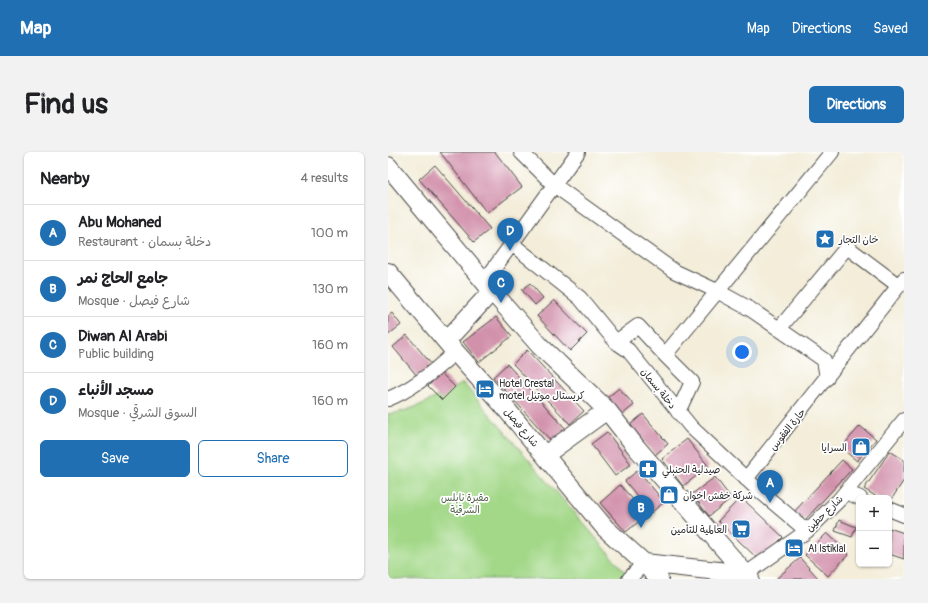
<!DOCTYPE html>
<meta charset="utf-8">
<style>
:root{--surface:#fff;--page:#f2f2f2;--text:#202124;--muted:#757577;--line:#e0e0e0;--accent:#1f6fb2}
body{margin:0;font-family:Pangolin,"Playpen Sans Arabic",sans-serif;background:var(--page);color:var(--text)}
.controls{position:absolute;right:12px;bottom:12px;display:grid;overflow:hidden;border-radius:6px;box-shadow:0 1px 3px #0004}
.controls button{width:36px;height:36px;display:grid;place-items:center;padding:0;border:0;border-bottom:1px solid var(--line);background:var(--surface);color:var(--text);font:20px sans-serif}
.you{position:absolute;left:354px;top:200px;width:14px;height:14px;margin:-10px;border:3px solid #fff;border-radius:50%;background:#1a73e8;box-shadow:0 0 0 6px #1a73e833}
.badge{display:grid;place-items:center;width:26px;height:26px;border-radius:50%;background:var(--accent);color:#fff;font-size:13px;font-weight:700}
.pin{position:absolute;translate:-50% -33px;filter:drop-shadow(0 1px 2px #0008)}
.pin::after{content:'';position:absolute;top:21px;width:14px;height:12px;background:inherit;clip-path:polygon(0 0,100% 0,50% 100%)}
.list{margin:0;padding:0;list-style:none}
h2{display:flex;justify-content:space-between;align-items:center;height:52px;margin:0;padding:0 16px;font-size:17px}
h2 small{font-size:13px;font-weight:400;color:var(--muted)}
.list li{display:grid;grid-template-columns:26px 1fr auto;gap:12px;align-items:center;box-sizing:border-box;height:56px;padding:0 16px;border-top:1px solid var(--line)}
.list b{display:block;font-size:15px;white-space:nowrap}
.list p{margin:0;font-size:13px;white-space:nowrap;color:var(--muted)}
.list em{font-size:13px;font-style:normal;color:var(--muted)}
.actions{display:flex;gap:8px;padding:12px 16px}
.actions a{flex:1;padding:9px 0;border:1px solid var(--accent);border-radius:6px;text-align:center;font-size:14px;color:var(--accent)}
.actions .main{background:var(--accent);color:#fff}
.map{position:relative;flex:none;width:516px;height:427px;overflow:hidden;border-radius:6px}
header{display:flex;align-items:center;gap:24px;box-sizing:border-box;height:56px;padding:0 20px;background:var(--accent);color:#fff}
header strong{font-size:19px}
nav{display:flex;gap:22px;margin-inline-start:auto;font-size:14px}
.intro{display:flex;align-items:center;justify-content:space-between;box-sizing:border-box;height:96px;padding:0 24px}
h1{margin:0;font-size:28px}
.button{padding:10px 18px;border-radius:6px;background:var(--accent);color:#fff;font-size:14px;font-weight:700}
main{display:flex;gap:24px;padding:0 24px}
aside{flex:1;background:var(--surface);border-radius:6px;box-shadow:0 1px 3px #0004}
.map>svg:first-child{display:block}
.green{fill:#a3d888;stroke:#67825a}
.building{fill:#d291ab}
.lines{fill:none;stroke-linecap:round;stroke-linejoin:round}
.minor-casing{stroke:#494845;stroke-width:16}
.major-casing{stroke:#494845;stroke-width:20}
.minor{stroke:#fff;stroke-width:14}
.major{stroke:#fff;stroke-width:18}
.labels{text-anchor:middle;stroke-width:3.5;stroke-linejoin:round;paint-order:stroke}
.poi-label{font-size:10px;fill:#2b2b2b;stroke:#fff;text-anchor:start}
.street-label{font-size:10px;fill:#2b2b2b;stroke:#fff}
.park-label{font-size:10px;fill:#4f5f47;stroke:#fff}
</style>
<header>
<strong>Map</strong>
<nav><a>Map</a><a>Directions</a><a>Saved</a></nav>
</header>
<div class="intro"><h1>Find us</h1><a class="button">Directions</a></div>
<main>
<aside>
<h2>Nearby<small>4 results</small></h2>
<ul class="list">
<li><span class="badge">A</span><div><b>Abu Mohaned</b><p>Restaurant · دخلة بسمان</p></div><em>100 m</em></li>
<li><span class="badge">B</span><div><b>جامع الحاج نمر</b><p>Mosque · شارع فيصل</p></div><em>130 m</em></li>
<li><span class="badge">C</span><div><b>Diwan Al Arabi</b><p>Public building</p></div><em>160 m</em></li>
<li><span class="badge">D</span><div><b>مسجد الأنباء</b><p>Mosque · السوق الشرقي</p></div><em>160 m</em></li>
</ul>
<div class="actions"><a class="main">Save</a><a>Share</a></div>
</aside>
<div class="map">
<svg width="516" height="427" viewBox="0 0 516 427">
<rect width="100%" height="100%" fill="#fff"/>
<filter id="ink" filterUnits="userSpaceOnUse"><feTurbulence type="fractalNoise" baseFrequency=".025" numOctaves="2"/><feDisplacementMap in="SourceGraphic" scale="8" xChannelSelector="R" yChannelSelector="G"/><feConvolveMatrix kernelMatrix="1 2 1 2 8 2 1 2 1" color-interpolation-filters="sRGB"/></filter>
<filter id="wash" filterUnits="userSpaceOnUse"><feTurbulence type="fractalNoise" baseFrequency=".012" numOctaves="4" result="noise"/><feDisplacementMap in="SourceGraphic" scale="16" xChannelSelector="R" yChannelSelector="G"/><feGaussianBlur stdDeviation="0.9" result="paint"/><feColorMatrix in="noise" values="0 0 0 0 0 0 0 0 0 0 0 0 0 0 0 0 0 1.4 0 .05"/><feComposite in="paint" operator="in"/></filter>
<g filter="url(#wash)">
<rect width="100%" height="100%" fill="#f3edd9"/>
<path class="green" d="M75,231L238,421L231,427H0V262C25,260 53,242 75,231Z"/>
<g id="blocks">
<path class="building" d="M52,0H107L134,35L99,61Z
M47,13L102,77L86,90L31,27Z
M142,131L155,146L147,153L134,138Z
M166,148L199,182L182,199L149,164Z
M4,161L13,173L0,183V164Z
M108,165L124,184L91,210L75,190Z
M19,183L44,213L30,225L5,195Z
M139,198L196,259L182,272L125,212Z
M119,212L178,277L164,290L105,225Z
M53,221L67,235L54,248L40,234Z
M231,236L246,253L234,263L219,246Z
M255,262L280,292L267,303L242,273Z
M472,274L488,287L469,309L453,296Z
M219,280L243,312L227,324L203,292Z
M299,287L321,315L295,334L274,307Z
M502,299L516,308V328L501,351V346H491L476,337Z
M454,308L464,317L416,369L406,360Z
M250,318L276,350L263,361L237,329Z
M327,325L343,346L321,364L304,342Z
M232,333L259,363L238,380L212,351Z
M353,345L395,385L372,409L330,369Z
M451,368L468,375L464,385L447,379Z
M501,376L516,381V407L501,402Z
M439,381L461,402L440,424L417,403Z
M412,406L431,427H388Z"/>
</g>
</g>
<g filter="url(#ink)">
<use href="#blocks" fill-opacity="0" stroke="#494845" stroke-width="1"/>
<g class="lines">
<g class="minor-casing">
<path id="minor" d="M133,0L166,33L286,119L329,139L362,157L436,208L439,226
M124,92L192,146L228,190L240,198L303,275L367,335L419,379
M97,129L190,0
M391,177L459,95L511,134
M228,190L250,174L277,203
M0,247C25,237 48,218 68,199
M290,260L304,230L277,203L444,0
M358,327L516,127
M458,340L472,346
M501,357L516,363
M358,422L419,379L451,348L516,268
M241,427L256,411"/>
</g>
<g class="major-casing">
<path id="major" d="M0,14L104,139L152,194L219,258L248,295L362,427
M0,120L63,195L114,252L217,376L256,411L271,427
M58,189L104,139
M157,303L219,258
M256,411L358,422"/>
</g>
<use href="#minor" class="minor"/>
<use href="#major" class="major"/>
</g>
</g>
<defs>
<g id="sight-square" transform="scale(1)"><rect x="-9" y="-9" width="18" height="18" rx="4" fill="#1f6fb2" stroke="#fff"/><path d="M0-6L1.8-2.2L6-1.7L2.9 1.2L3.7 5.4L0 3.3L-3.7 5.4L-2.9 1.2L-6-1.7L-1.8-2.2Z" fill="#fff"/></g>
<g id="hotel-square" transform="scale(1)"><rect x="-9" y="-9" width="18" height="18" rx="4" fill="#1f6fb2" stroke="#fff"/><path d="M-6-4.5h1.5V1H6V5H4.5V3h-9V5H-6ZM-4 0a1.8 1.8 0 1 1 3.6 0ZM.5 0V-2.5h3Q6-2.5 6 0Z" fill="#fff"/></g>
<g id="shop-square" transform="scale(1)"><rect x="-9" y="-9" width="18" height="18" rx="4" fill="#1f6fb2" stroke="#fff"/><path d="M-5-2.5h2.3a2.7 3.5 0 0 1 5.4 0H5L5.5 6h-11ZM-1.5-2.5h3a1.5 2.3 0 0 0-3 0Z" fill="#fff"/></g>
<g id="pharmacy-square" transform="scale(1)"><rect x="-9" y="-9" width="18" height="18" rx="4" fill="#1f6fb2" stroke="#fff"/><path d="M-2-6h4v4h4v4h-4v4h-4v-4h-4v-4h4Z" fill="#fff"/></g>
<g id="supermarket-square" transform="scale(1)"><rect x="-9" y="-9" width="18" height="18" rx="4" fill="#1f6fb2" stroke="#fff"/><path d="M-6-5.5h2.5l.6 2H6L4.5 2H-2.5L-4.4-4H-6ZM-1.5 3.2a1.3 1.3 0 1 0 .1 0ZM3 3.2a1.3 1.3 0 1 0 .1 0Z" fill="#fff"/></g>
</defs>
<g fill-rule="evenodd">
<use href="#sight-square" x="437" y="87"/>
<use href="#hotel-square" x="97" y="237"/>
<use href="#shop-square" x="473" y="295"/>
<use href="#pharmacy-square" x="260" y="317"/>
<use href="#shop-square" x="281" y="343"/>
<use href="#supermarket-square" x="353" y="377"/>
<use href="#hotel-square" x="406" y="396"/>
</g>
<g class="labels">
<g class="poi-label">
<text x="451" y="91">خان التجار</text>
<text x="111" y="235">Hotel Crestal<tspan x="111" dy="12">motel كريستال موتيل</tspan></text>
<text x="459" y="299" text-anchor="end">السرايا</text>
<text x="274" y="321">صيدلية الحنبلي</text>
<text x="295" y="347">شركة خفش اخوان</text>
<text x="339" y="381" text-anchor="end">العالمية للتأمين</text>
<text x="420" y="400">Al Istiklal</text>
</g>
<g class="street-label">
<text transform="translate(271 236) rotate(51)" y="4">دخلة بسمان</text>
<text transform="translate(134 275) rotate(50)" y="4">شارع فيصل</text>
<text transform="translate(399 277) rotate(-51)" y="4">حارة الفقوس</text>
<text transform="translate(436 361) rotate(-44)" y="4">شارع حطين</text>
</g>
<g class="park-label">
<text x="77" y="349">مقبرة نابلس<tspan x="77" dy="12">الشرقية</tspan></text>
</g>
</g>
</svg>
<div class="controls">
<button>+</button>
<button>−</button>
</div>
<div class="you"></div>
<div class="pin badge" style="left:382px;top:351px">A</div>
<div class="pin badge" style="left:253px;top:376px">B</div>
<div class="pin badge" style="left:113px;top:151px">C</div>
<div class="pin badge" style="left:122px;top:99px">D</div>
</div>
</main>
